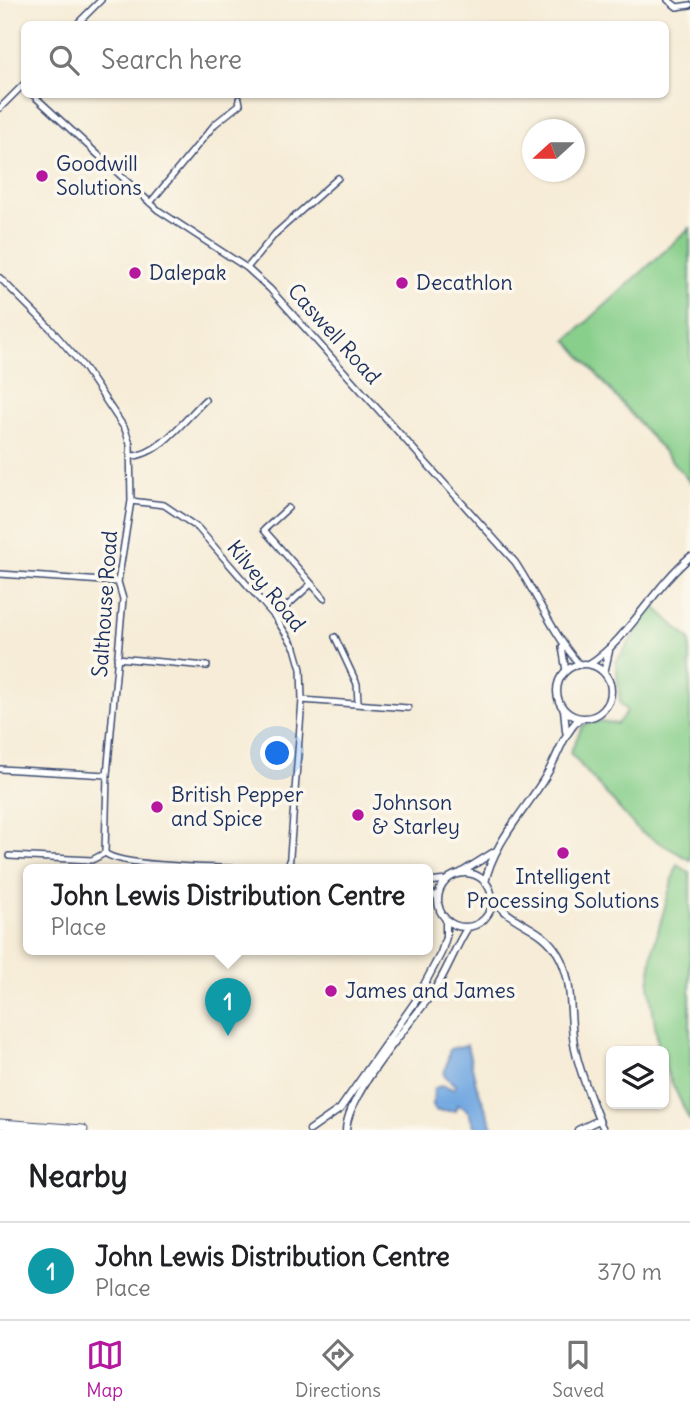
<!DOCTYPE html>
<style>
:root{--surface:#fff;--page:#f6f6f6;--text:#202124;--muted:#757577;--line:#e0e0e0;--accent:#b5179e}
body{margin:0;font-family:Delius,sans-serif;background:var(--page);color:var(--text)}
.controls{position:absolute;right:21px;bottom:21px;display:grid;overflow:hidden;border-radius:10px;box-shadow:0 2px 5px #0004}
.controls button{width:63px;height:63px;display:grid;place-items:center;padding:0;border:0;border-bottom:2px solid var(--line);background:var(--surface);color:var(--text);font:35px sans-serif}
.compass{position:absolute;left:522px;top:119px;width:63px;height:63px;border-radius:50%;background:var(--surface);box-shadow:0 2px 5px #0004;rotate:249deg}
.you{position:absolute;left:278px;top:754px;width:24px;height:24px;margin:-18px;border:5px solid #fff;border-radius:50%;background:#1a73e8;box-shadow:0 0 0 10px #1a73e833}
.badge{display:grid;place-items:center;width:46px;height:46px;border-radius:50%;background:var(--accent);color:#fff;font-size:23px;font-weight:700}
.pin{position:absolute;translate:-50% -58px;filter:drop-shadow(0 2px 4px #0008)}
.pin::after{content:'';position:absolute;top:37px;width:24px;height:21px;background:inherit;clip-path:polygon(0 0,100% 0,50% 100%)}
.popup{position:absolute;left:23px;top:864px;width:410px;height:91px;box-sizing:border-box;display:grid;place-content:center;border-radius:10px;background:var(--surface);filter:drop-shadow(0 2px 5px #0005);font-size:23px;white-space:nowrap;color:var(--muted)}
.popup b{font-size:26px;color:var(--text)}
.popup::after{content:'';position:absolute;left:50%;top:100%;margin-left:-14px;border:14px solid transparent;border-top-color:var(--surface)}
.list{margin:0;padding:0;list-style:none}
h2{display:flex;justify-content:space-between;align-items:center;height:91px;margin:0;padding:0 28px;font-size:30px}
h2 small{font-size:23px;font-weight:400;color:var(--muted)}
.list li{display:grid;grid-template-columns:46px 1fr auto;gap:21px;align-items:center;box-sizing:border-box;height:98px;padding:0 28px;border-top:2px solid var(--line)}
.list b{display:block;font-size:26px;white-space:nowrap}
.list p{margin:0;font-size:23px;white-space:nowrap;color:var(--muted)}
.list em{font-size:23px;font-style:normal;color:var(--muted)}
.icon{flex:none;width:38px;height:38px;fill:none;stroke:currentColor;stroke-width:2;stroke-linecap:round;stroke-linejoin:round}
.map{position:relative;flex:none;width:690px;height:1130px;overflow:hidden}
.search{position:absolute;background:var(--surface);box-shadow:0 2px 5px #0004;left:21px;right:21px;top:21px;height:77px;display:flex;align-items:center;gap:18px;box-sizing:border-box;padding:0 24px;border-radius:10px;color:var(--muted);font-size:26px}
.sheet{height:189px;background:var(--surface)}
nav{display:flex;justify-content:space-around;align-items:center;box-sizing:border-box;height:98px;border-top:2px solid var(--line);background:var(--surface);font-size:19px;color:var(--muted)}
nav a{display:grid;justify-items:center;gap:4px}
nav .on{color:var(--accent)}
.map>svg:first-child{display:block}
.green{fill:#88cf8b;stroke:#527f74;stroke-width:2}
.water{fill:#73a9e1;stroke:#476ca0;stroke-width:2}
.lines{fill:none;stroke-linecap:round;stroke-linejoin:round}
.minor-casing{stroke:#3c4b70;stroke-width:8}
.tertiary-casing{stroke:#3c4b70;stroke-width:9}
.trunk-casing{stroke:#3c4b70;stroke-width:11}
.minor{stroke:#fff;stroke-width:5}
.tertiary{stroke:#fff;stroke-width:6}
.trunk{stroke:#fff;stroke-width:9}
.poi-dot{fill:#b5179e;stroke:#fbf7ec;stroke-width:2.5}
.labels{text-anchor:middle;stroke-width:7;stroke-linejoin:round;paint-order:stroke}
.poi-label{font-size:21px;fill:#1b2f5e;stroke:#fbf7ec;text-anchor:start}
.street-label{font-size:21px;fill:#1b2f5e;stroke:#fbf7ec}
</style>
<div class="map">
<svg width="690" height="1130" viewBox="0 0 690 1130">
<rect width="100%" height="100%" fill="#fbf7ec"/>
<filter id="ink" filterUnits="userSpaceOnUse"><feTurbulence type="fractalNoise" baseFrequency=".0143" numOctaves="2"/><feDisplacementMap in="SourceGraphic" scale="14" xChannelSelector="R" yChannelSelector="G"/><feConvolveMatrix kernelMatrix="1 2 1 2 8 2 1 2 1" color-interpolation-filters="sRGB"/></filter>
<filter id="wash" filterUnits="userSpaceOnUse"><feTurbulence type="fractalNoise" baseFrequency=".00686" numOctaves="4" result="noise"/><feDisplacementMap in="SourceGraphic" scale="28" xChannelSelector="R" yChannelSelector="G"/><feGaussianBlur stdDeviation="1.57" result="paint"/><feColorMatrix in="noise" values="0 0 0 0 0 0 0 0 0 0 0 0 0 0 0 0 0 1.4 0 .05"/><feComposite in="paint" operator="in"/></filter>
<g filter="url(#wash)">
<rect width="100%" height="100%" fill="#f6ecd7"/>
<path class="green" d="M690,228V482L567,340Z
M654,606L690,640V860L639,831L570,753L583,725L600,721L617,724L627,711L620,703L616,662Z
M677,864L690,873V1121L664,1066V1051H659L649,985L653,949Z"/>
<path class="water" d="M467,1045L476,1084L494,1130H476L468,1111L461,1106L457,1105L455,1111H436L433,1106L434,1089L442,1085L453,1089L456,1086L444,1075L450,1049Z"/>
</g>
<g filter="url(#ink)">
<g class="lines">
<g class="minor-casing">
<path id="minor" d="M668,0L677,7L690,5
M77,24L101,0
M32,94L158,210L247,268L270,289L515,562C537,595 553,634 579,664
M0,108L24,84
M150,203L215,124L240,104L239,99
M247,268L275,234L338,178
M0,278L50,328L83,366L125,429L130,444L131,501L118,582L123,599L107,775L105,853
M131,456C159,456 186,418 205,400
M131,501L164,505L198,528L275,617L295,648L301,669L302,700L289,869
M288,508L264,530L324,598
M0,574L118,582
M275,617L311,584
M335,637L357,684L358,703
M562,647L566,671
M117,658L207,666
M302,700L408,708
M0,769L107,775
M9,856L92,860L105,853C122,868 237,868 267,870
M428,882L447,880
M428,890L438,898
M599,1120L604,1130"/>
</g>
<g class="tertiary-casing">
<path id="tertiary" d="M589,664C628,640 652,589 690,557
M557 691a27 27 0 1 1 54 0a27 27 0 1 1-54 0Z
M604,673L609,651
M564,709L566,731
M462,872L494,852
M438 900a27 27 0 1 1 54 0a27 27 0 1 1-54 0Z
M485,883C493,842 527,809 547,774C559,754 563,734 580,718
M491,895C511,927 540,923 558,954C575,983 568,1017 575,1049C580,1073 590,1097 599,1120L578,1130
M310,1130L340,1109L415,1002L441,953L446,937V920
M346,1130C348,1091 412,1023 435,989C448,969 455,947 468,927"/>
</g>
<g class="trunk-casing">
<path id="trunk" d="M0,1124L83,1130"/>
</g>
<use href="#minor" class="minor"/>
<use href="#tertiary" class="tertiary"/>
<use href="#trunk" class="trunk"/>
</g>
</g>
<g class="poi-dot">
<circle cx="42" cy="176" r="7"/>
<circle cx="135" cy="273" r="7"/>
<circle cx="402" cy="283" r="7"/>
<circle cx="157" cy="807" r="7"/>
<circle cx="358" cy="815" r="7"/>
<circle cx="563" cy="853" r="7"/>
<circle cx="331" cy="991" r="7"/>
</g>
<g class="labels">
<g class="poi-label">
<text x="56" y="171">Goodwill<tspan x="56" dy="24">Solutions</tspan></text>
<text x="149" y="280">Dalepak</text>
<text x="416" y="290">Decathlon</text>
<text x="171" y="802">British Pepper<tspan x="171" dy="24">and Spice</tspan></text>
<text x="372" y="810">Johnson<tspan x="372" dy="24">&amp; Starley</tspan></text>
<text x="563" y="884" text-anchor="middle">Intelligent<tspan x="563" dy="24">Processing Solutions</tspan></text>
<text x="345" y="998">James and James</text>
</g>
<g class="street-label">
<text transform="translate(334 334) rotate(48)" y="7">Caswell Road</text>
<text transform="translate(266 586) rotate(51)" y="7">Kilvey Road</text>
<text transform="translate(105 604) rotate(-86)" y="7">Salthouse Road</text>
</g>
</g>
</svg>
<div class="controls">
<button><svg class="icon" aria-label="layers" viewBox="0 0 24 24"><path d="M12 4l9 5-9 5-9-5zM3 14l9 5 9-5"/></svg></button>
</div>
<svg class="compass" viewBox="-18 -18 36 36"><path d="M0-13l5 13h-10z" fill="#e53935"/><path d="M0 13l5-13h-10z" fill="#757577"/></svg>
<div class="you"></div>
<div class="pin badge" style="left:228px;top:1036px;background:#0f9aa8">1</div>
<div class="popup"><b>John Lewis Distribution Centre</b>Place</div>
<div class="search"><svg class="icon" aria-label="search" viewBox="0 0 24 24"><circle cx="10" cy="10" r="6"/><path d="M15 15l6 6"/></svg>Search here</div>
</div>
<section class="sheet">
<h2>Nearby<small></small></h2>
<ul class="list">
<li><span class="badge" style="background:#0f9aa8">1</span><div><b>John Lewis Distribution Centre</b><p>Place</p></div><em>370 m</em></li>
</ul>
</section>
<nav>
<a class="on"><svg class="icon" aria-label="map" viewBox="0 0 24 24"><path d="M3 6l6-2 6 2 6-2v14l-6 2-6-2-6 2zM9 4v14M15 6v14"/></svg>Map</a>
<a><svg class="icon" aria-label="directions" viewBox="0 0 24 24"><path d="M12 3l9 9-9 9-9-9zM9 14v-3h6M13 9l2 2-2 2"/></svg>Directions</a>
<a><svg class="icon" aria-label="saved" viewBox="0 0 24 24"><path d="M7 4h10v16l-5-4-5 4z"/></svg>Saved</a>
</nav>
